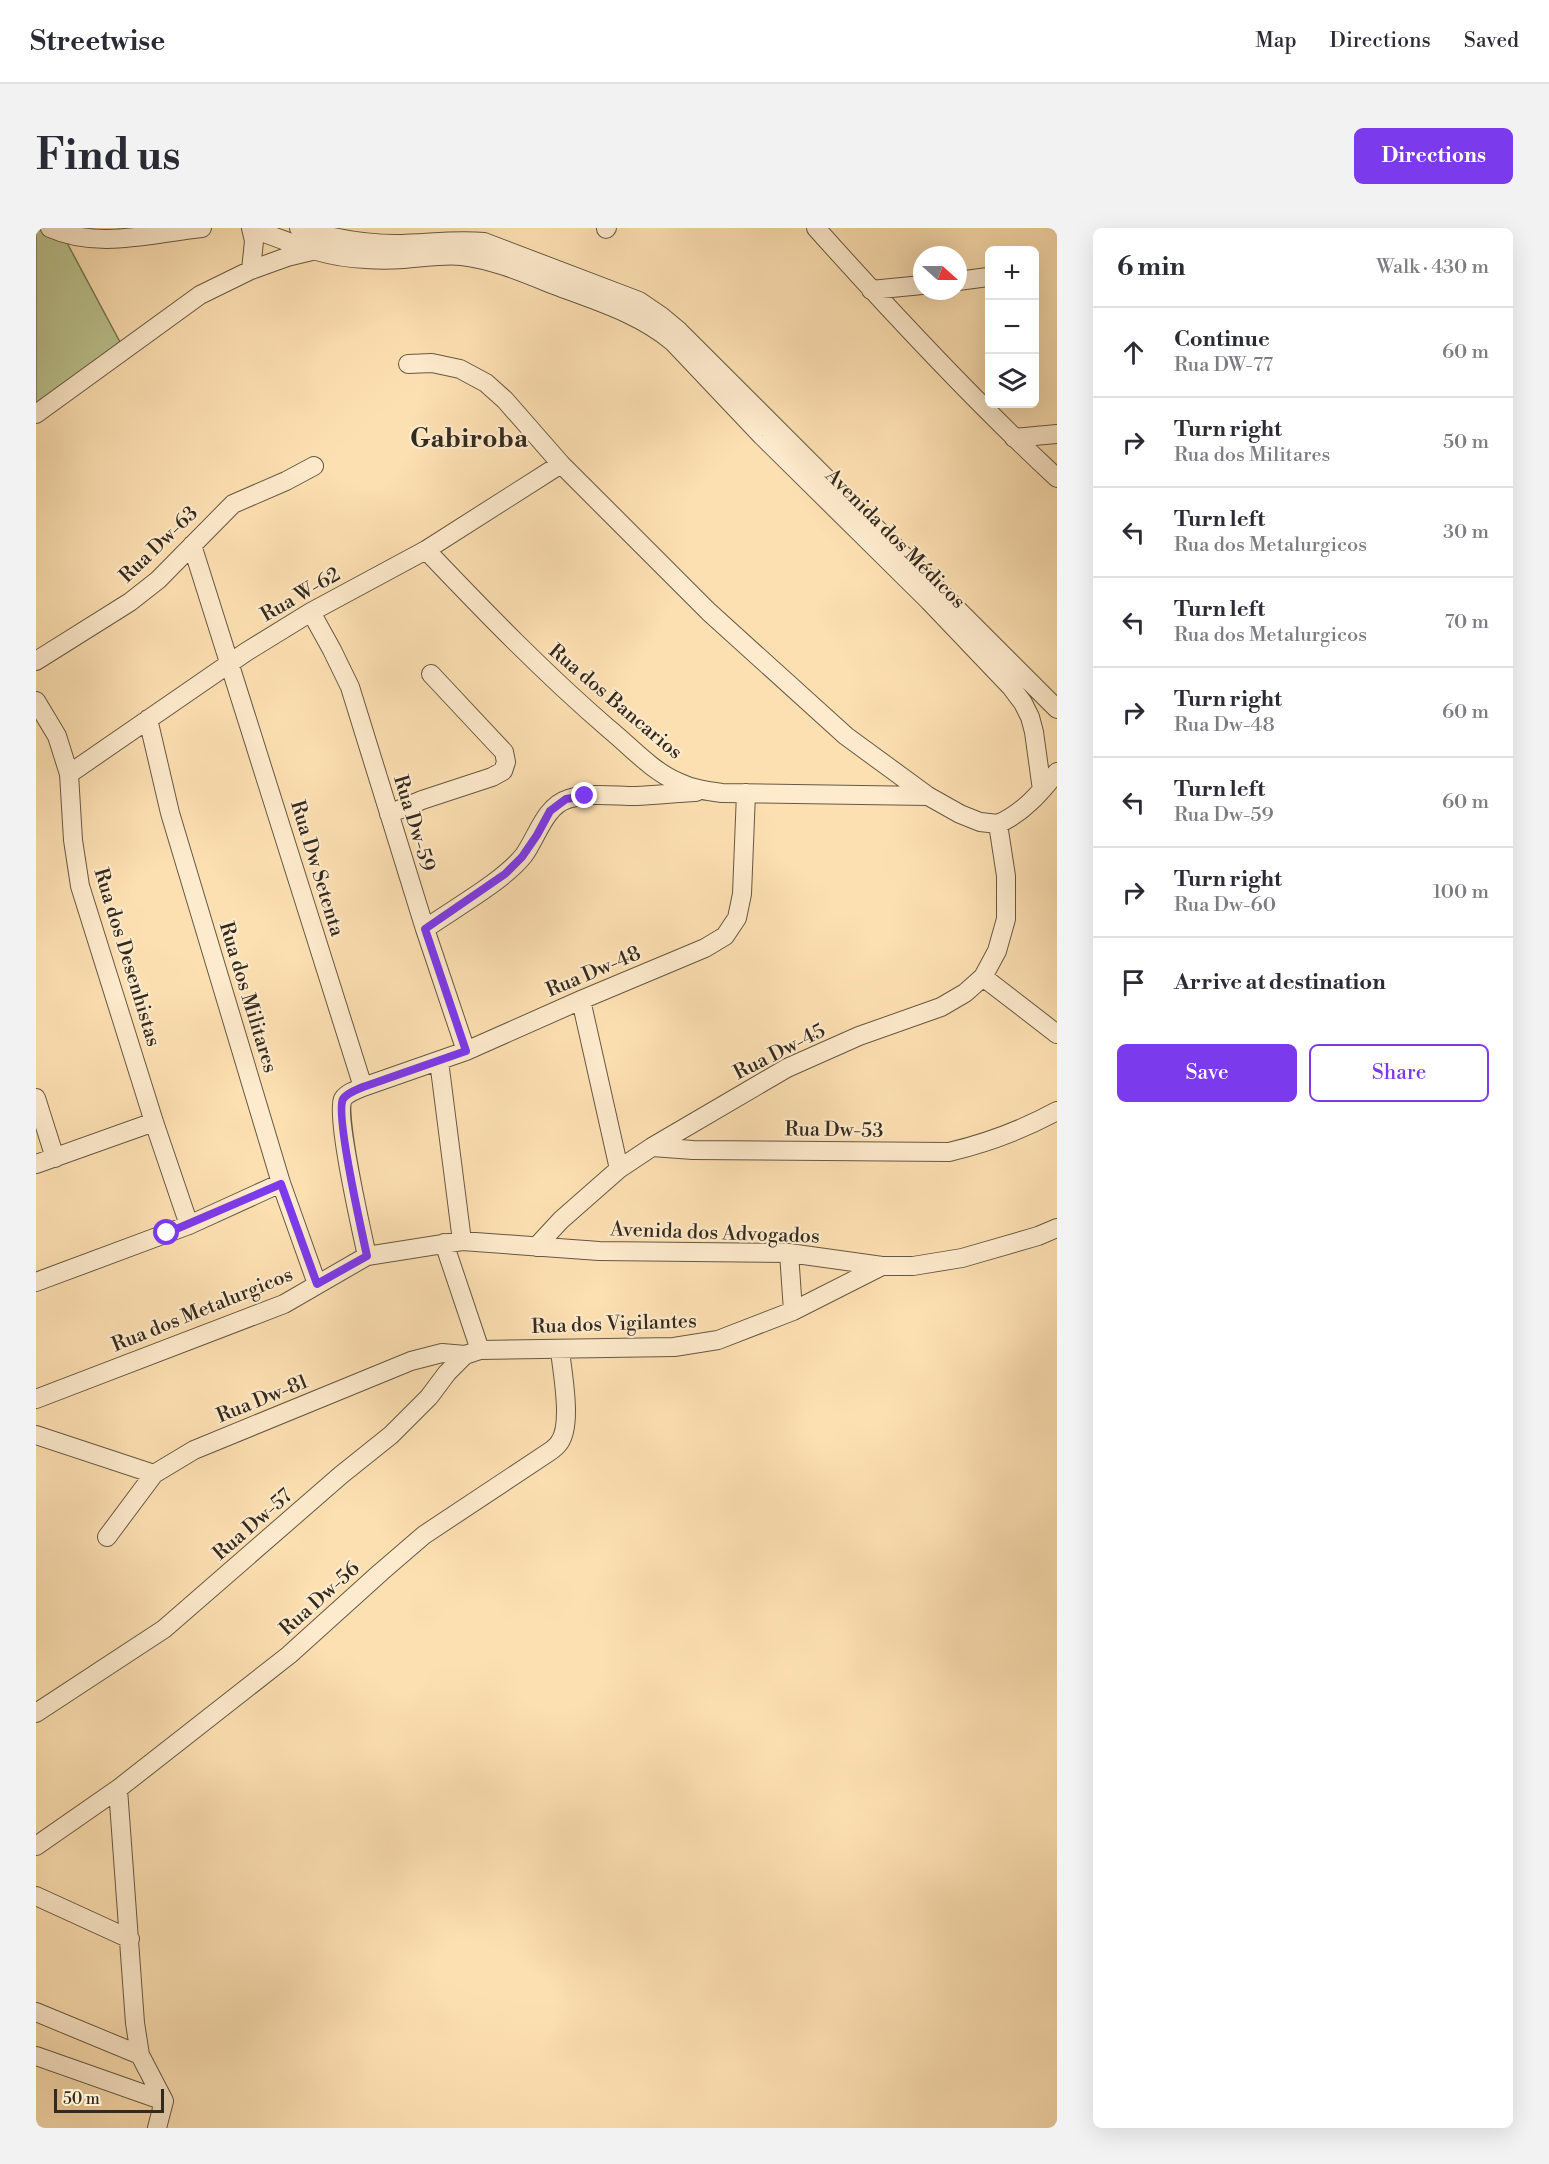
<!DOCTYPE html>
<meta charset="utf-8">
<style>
:root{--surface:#fff;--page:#f2f2f3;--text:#2b2b33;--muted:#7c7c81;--line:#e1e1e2;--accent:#7c3aed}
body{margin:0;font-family:"Libre Bodoni",serif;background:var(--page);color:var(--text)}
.controls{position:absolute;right:18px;top:18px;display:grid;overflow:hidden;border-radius:9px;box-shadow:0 6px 24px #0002}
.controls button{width:54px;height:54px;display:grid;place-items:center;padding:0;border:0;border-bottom:2px solid var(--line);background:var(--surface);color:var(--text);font:30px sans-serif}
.compass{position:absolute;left:877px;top:18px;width:54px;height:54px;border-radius:50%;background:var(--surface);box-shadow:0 6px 24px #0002;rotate:111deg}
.scale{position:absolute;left:18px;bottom:15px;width:110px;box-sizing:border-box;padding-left:6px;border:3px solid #332a1e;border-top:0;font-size:16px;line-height:21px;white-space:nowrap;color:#332a1e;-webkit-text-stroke:4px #feebcd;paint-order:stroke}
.stop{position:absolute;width:18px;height:18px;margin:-14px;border:4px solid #7c3aed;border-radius:50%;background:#fff}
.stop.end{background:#7c3aed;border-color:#fff;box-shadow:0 2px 6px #0008}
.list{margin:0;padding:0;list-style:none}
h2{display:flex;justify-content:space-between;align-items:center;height:78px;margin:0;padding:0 24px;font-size:26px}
h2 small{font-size:20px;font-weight:400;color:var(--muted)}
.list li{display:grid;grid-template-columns:39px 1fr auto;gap:18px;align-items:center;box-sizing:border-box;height:90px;padding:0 24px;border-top:2px solid var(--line)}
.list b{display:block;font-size:22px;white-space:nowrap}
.list p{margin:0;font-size:20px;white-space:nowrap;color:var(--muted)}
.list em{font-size:20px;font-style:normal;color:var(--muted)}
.actions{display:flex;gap:12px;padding:18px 24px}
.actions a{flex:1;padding:14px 0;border:2px solid var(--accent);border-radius:9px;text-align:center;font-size:21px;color:var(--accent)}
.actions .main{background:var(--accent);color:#fff}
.icon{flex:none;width:33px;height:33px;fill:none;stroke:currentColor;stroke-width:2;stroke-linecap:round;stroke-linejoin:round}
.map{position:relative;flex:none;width:1021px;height:1900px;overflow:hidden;border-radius:9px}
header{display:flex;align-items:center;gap:36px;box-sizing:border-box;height:84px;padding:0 30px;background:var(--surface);border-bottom:2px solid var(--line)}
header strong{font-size:28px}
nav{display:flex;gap:33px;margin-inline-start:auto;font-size:21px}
.intro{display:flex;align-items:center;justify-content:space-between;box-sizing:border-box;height:144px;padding:0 36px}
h1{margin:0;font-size:42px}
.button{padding:15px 27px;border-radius:9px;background:var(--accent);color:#fff;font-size:21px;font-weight:700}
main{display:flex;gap:36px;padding:0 36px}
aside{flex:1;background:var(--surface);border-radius:9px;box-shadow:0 6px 24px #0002}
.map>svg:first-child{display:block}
.green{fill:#bbc38f;stroke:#777656;stroke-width:1.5}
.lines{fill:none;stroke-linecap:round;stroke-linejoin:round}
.street-casing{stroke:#665843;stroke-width:20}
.street{stroke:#feebcd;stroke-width:18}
.route{stroke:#7c3aed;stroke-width:8}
.labels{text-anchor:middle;stroke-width:4.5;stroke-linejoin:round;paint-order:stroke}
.street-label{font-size:20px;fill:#332a1e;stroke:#feebcd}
.district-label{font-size:26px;font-weight:bold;fill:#332a1e;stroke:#feebcd}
</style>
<header>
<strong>Streetwise</strong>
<nav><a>Map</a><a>Directions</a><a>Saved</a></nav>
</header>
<div class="intro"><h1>Find us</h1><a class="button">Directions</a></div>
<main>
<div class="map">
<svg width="1021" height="1900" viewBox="0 0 1021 1900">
<rect width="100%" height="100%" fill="#fde0b2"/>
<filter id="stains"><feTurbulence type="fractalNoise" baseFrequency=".00333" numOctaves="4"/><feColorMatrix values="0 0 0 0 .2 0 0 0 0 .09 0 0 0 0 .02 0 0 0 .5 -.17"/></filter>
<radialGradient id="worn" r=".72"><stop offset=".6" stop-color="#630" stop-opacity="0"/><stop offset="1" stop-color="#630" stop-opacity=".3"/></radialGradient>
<path class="green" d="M0,0L30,13L84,114L2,176L0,175Z"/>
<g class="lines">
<g class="street-casing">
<path id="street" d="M14,0C63,22 115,5 166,0
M215,0C253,14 289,30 330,31C342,32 354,32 367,31C386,30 406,26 426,28C458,32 488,45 518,57C560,73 602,85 637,114L726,208L893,373L975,459L987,475L994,489L998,504L1006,562
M263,0C295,10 326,16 360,16C390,16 417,11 448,14L603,73L625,88L643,103L1021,481
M780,0C857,86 936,171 1021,250
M570,1L571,0
M215,42L218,13L215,0
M922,53L952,49
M835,62L886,57
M372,136L396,135L424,141L450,155L469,172L525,236L673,384L810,508L892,568L924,586L944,594L962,596
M0,186L164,67L215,42L251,29L276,23
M978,210L1021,206
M156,317L327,859
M390,322C449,384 508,445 573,501C595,519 616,543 642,554C656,561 671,563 686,565L892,568
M275,384L296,422L314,459L389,701L430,823
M0,433L94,374L122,352L197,276L250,253L278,238
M0,473L21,508L33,546L37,612L44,658L118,894L153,997
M112,491L134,585L245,955L281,1056
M33,546L210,424L275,384L390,322L525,236
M353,586L386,572L456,549L467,543L470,534L468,524L395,446
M962,596C987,585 1004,565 1021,544
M389,701C417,681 468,653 488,627C501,609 509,578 532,571C553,564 578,568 600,568C620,567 640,565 660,564
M947,749L1021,806
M545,772L583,941
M403,833L426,1013
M0,870L19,930
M616,919L657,922L913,924C951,915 986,902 1021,883
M0,936L118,894
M408,1015L444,1122
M500,1019L525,992L583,941L616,919L751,840L823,808L905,779L929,765L947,749L961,723L970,691V648L962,596
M753,1025L757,1083
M331,1028C326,1005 299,886 307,871C311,865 320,862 327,859L430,823L545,772L669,720L689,708L701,690L706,666L710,565
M0,1054L153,997L245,955
M0,1171L248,1076L331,1028L426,1013L563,1023L753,1025L846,1038H877L926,1030L1002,1008L1021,1000
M0,1207L118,1246
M71,1309L118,1246L158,1222L375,1133L406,1125L429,1127
M0,1485L128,1401L305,1247L355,1207L393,1169L411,1145L429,1127L444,1122L638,1119L682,1112L757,1083L846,1038
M82,1561L99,1795L104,1827L128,1873L121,1900
M0,1618L82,1561L253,1427L345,1344L388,1307L513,1224C516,1222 521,1218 523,1215C537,1197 526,1144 524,1122
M0,1668L94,1711
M0,1784L104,1827
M0,1828L128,1873"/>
</g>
<use href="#street" class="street"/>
</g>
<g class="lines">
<path class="route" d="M131,1005L245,956L281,1056L331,1028C326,1005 299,886 307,871C311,865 320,862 327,859L430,823L389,701L469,646L486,629L501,607L514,583L530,571L549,568"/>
</g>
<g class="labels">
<g class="street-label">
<text transform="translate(860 310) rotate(45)" y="7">Avenida dos Médicos</text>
<text transform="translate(122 316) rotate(-44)" y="7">Rua Dw-63</text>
<text transform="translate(264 366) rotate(-30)" y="7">Rua W-62</text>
<text transform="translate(580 473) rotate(40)" y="7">Rua dos Bancarios</text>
<text transform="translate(379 595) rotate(73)" y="7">Rua Dw-59</text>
<text transform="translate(282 640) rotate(73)" y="7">Rua Dw Setenta</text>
<text transform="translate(92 729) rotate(73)" y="7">Rua dos Desenhistas</text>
<text transform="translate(557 743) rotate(-23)" y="7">Rua Dw-48</text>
<text transform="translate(213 769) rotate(73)" y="7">Rua dos Militares</text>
<text transform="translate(743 823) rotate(-27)" y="7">Rua Dw-45</text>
<text transform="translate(798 901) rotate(1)" y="7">Rua Dw-53</text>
<text transform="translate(679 1004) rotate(2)" y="7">Avenida dos Advogados</text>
<text transform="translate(166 1081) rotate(-22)" y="7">Rua dos Metalurgicos</text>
<text transform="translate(578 1095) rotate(-2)" y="7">Rua dos Vigilantes</text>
<text transform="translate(226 1170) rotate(-22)" y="7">Rua Dw-81</text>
<text transform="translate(216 1296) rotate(-41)" y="7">Rua Dw-57</text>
<text transform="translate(283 1370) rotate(-42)" y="7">Rua Dw-56</text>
</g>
<g class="district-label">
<text x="433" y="219">Gabiroba</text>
</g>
</g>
<rect width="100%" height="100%" filter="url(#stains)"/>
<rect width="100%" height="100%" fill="url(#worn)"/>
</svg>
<div class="controls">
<button>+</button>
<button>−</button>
<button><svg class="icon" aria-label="layers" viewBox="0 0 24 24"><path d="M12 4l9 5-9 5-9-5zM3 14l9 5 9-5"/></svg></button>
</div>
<svg class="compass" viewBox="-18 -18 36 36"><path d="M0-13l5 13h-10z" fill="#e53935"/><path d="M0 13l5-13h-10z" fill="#7c7c81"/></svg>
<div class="scale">50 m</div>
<div class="stop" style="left:131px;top:1005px"></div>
<div class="stop end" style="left:549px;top:568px"></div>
</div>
<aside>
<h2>6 min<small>Walk · 430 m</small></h2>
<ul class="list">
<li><svg class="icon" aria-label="ahead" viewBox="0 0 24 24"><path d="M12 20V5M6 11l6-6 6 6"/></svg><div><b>Continue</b><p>Rua DW-77</p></div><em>60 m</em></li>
<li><svg class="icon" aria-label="right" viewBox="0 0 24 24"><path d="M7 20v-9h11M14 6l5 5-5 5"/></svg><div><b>Turn right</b><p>Rua dos Militares</p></div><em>50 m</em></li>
<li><svg class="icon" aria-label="left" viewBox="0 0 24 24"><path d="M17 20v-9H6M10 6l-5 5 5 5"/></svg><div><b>Turn left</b><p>Rua dos Metalurgicos</p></div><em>30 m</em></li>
<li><svg class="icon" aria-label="left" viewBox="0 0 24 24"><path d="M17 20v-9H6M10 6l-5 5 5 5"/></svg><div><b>Turn left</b><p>Rua dos Metalurgicos</p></div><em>70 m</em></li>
<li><svg class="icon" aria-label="right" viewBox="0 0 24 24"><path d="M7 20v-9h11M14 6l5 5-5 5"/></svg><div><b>Turn right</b><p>Rua Dw-48</p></div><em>60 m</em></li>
<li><svg class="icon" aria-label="left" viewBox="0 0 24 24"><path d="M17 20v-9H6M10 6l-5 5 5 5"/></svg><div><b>Turn left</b><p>Rua Dw-59</p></div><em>60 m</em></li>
<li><svg class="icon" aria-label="right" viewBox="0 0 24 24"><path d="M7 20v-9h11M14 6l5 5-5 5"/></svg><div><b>Turn right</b><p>Rua Dw-60</p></div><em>100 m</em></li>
<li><svg class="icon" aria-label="arrive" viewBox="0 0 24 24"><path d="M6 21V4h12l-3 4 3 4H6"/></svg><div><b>Arrive at destination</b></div></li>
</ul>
<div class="actions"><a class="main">Save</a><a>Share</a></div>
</aside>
</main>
